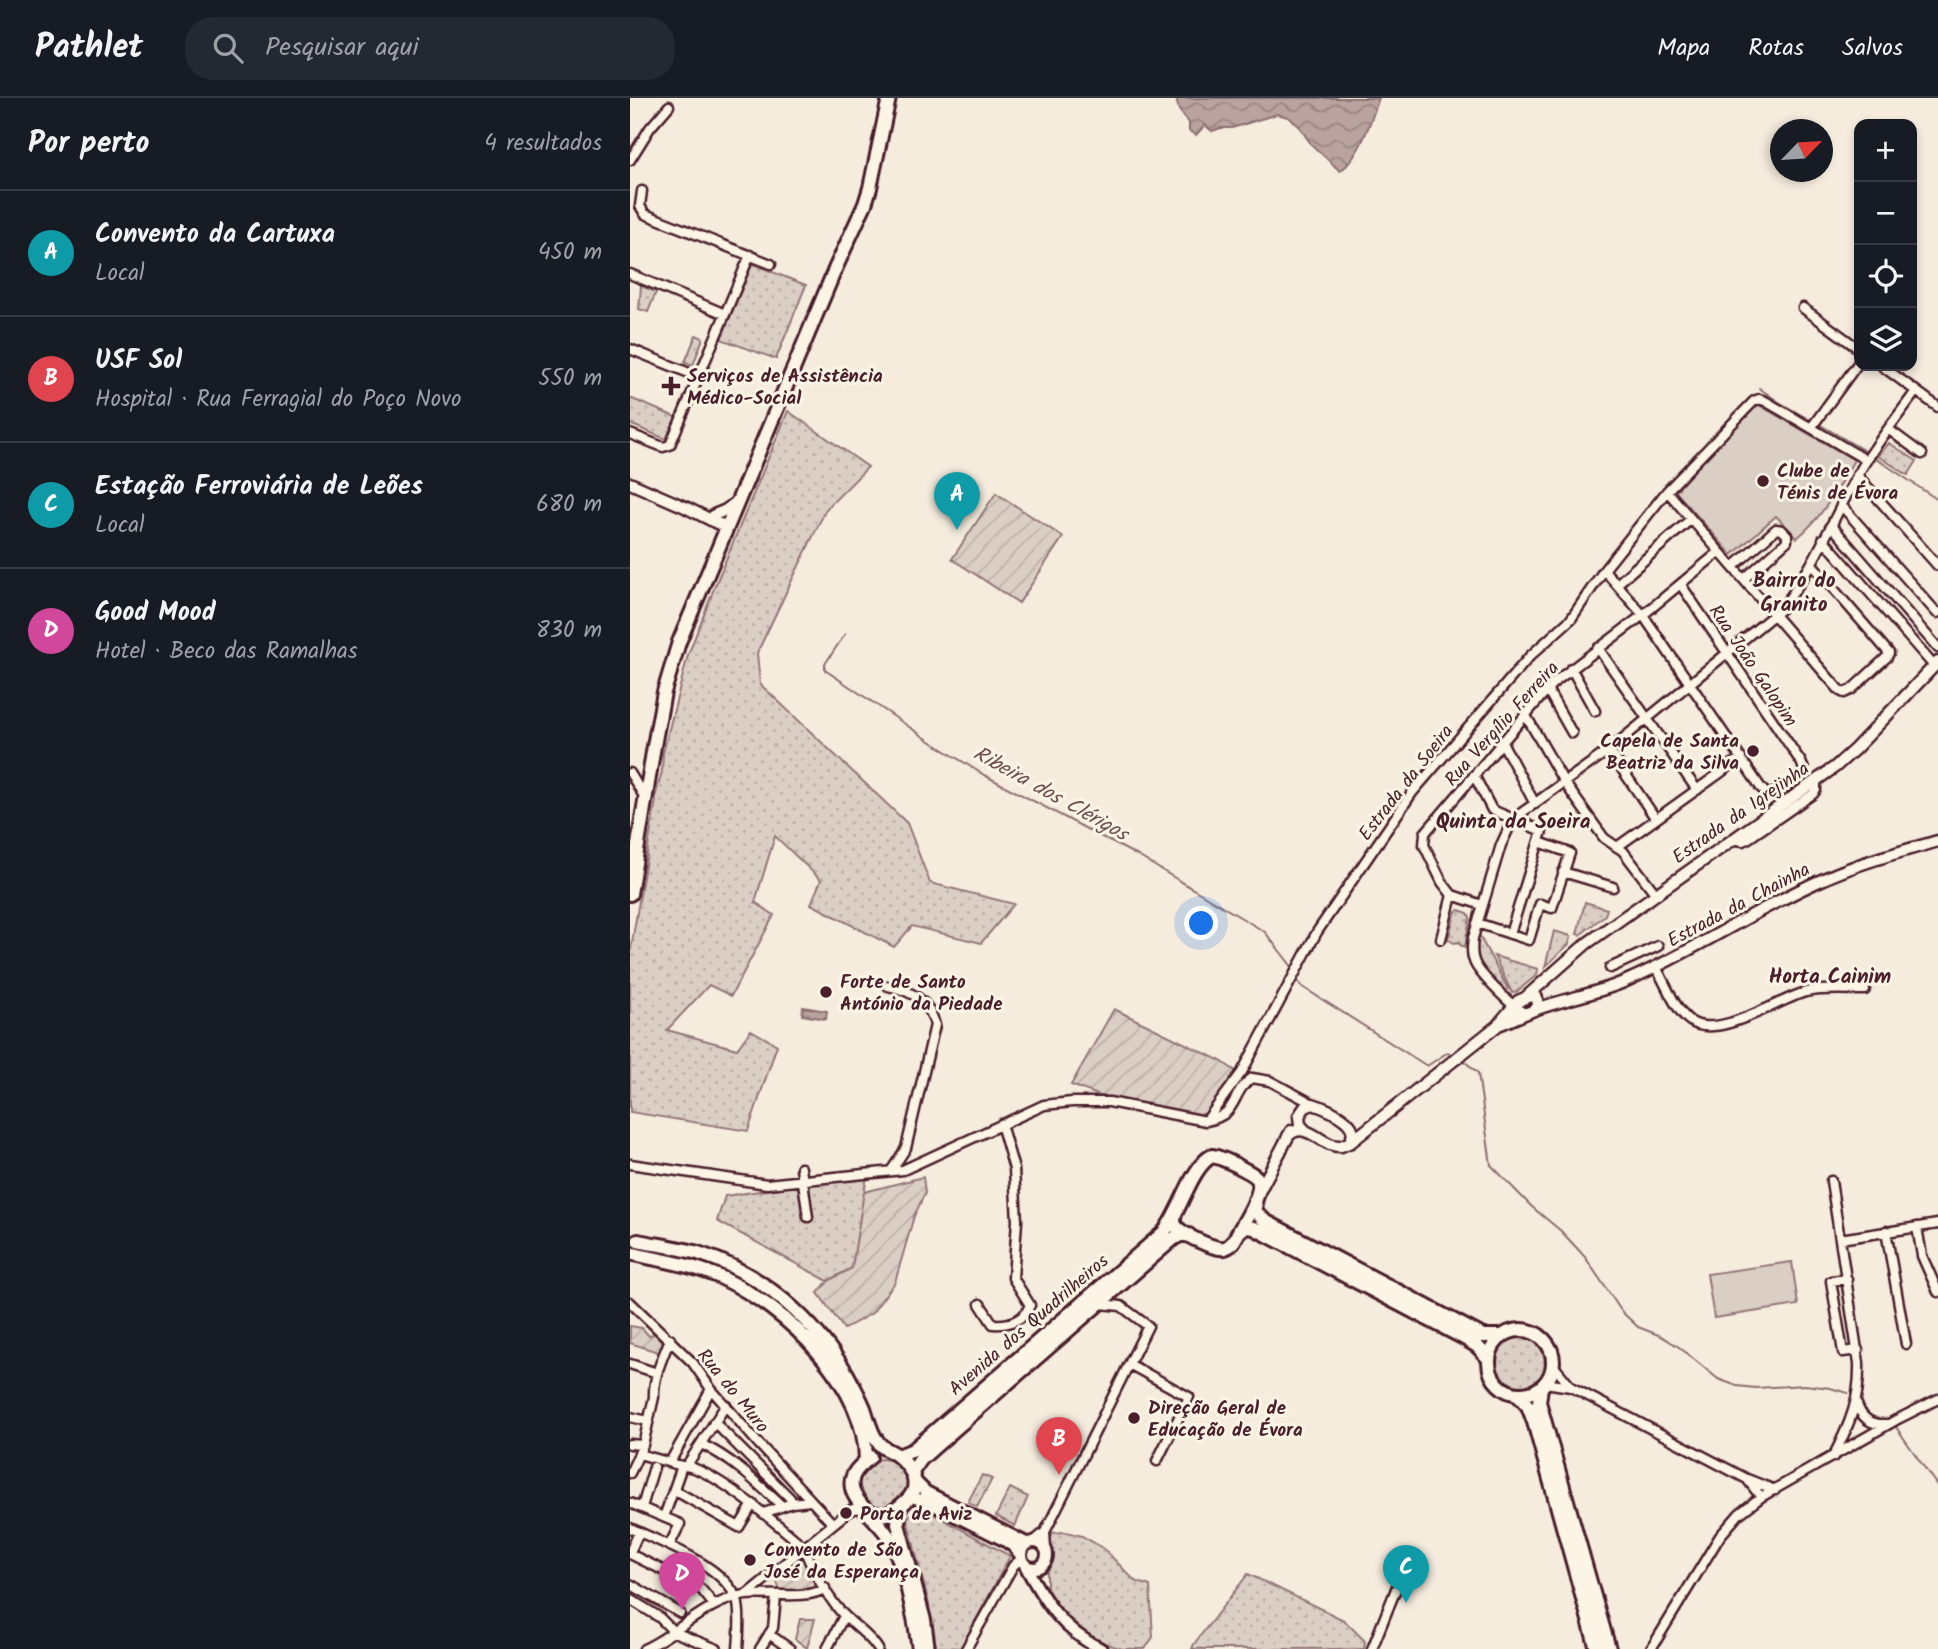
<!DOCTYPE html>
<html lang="pt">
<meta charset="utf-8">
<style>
:root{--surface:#171b24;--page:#242831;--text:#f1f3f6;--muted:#9ea1a6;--line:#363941;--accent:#a6949b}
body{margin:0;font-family:Kalam,sans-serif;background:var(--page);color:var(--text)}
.controls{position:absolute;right:21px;top:21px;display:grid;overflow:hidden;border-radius:14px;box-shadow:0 4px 10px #0003}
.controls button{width:63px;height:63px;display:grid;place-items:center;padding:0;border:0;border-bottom:2px solid var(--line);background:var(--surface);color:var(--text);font:35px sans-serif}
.compass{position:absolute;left:1140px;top:21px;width:63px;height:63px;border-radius:50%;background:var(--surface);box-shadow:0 4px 10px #0003;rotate:65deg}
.you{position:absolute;left:572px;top:826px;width:24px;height:24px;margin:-18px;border:5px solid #fff;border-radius:50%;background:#1a73e8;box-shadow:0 0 0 10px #1a73e833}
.badge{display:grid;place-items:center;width:46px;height:46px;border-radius:50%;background:var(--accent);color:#fff;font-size:23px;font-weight:700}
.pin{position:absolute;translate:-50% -58px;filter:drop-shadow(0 2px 4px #0008)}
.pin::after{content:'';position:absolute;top:37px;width:24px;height:21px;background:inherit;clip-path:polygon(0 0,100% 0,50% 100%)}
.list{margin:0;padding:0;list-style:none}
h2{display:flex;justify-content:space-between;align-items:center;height:91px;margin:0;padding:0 28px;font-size:30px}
h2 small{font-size:23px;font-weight:400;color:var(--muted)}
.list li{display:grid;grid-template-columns:46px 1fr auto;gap:21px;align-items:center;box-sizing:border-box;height:126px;padding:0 28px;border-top:2px solid var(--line)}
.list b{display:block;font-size:26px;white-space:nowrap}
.list p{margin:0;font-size:23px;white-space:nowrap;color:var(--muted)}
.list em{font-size:23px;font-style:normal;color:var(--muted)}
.icon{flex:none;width:38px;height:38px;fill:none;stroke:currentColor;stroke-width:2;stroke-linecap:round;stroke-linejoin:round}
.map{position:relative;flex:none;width:1308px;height:1551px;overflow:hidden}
header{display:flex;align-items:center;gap:42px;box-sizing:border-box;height:98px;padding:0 35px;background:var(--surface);border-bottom:2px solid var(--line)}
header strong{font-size:33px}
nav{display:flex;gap:38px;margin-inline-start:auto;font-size:24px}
.search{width:490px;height:63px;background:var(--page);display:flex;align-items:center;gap:18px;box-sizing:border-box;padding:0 24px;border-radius:28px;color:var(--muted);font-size:26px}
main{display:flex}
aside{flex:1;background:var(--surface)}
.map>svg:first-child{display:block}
.grass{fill:url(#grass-dots);stroke:#927678;stroke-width:2}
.garden{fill:url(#garden-furrows);stroke:#927678;stroke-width:2}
.pitch{fill:#dbcec4;stroke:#927678;stroke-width:2}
.water{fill:url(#water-waves);stroke:#8c6e70;stroke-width:2}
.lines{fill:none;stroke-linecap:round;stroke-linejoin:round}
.stream{stroke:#8c6e70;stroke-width:2}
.minor-casing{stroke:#4a1f2b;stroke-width:13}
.tertiary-casing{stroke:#4a1f2b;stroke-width:15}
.secondary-casing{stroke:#4a1f2b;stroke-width:16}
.primary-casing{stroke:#4a1f2b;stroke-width:18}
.minor{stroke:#fcf5e5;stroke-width:8}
.tertiary{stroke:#fcf5e5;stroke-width:10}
.secondary{stroke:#fcf5e5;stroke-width:10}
.primary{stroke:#fcf5e5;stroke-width:12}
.poi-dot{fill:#4a1f2b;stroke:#fcf5e5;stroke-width:2.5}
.labels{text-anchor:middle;stroke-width:6;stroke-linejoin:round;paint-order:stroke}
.poi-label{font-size:19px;font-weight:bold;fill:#4a1f2b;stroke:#fcf5e5;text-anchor:start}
.street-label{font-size:19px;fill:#4a1f2b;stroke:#fcf5e5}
.neighbourhood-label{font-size:21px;font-weight:bold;fill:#4a1f2b;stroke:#fcf5e5}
.water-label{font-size:21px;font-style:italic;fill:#704d53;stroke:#fcf5e5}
</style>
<header>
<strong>Pathlet</strong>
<div class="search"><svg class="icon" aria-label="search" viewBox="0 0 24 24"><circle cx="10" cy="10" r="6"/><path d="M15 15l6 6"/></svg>Pesquisar aqui</div>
<nav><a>Mapa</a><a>Rotas</a><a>Salvos</a></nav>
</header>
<main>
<aside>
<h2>Por perto<small>4 resultados</small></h2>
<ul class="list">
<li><span class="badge" style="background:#0f9aa8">A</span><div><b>Convento da Cartuxa</b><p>Local</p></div><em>450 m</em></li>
<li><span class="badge" style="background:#e0444e">B</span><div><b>USF Sol</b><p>Hospital · Rua Ferragial do Poço Novo</p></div><em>550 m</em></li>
<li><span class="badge" style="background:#0f9aa8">C</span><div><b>Estação Ferroviária de Leões</b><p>Local</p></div><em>680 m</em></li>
<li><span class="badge" style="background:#d1479c">D</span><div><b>Good Mood</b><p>Hotel · Beco das Ramalhas</p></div><em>830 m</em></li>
</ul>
</aside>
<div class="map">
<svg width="1308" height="1551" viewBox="0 0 1308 1551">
<defs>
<pattern id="grass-dots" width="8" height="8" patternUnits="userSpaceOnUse" patternTransform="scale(1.75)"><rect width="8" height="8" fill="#dbcec4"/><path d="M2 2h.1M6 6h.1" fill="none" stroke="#bdb0a9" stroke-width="1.8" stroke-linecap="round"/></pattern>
<pattern id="garden-furrows" width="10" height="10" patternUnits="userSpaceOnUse" patternTransform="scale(1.75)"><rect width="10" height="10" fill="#dbcec4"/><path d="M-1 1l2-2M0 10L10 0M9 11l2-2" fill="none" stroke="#bdb0a9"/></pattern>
<pattern id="water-waves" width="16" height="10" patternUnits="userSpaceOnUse" patternTransform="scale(1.75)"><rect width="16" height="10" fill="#b8a39e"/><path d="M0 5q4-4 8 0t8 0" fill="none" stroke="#988481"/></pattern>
</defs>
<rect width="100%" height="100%" fill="#f5ecde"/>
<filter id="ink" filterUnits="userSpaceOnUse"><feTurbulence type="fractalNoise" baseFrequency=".0143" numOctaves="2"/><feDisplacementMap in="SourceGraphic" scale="14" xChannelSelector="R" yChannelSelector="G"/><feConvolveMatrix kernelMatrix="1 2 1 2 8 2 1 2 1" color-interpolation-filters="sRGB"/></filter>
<g filter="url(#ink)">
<path class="grass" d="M122,166L176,187L146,261L91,241Z
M11,188L26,194L18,214L9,211Z
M66,237L73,240L63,267L55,264Z
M0,300L48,320L38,342L0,326Z
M158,313L238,369L196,411L127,555L130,586L277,725L300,785L384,806L351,845L282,828L264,849L181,806L191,782L145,738L125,804L144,817L101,898L79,887L37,932L107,951L121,932L147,947L118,1033L0,1014V856L26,702L25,700L32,673L33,655L58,557L87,483Z
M1259,345L1287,363L1278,377L1248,358Z
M955,804L977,811L975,817L950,837L947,836Z
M829,812L838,815L840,819L835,849L830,847L829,844L824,845L818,841L826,813Z
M924,833L941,838L939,846L915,869Z
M849,837L878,891L875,895C856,875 841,866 849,837Z
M864,858L908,871L907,877L886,894L882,895Z
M237,1078L222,1170L198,1183L87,1123L95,1098L165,1088L170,1091L178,1090L181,1086Z
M865 1264a26 26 0 1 1 52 0a26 26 0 1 1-52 0Z
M228 1386a25 25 0 1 1 50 0a25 25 0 1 1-50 0Z
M352,1377L362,1381L347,1409L338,1404Z
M380,1390L398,1399L385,1428L366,1418Z
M287,1407L380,1458L331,1550L306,1549L298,1502L277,1421Z
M436,1434L452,1438L473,1450L505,1483L520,1488L523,1539L515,1551H492L459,1540L438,1524L426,1510L417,1490V1474L423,1463L420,1448L422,1435Z
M618,1476L714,1522L735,1543L734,1551H562L564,1546Z"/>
<path class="garden" d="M366,395L433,439L389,505L322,461Z
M484,911L591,963L607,974L576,1016L572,1017L481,1002L441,987Z
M293,1079L295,1095L284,1118L265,1184L242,1215L214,1231L188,1195L198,1183L222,1170L234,1094Z
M0,1228L12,1230L19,1238L24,1235L34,1245L31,1255L0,1245Z
M171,1460H173L189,1485L188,1489L150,1493L146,1481Z
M170,1521H185L177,1550L165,1541Z"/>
<path class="pitch" d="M1127,306L1224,362C1207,391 1193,419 1167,440L1146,418L1102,457L1046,394C1070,362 1100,335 1127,306Z
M1162,1164L1168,1207L1084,1220L1077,1176Z"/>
<path class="water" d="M546,0H749C741,21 730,60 710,73L681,46L668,27L658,19L647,16L602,30H591L582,33L575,27L566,37L559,33V25L549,12Z
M173,909L197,913L196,921L172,917Z"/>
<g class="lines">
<path class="stream" d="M1129,290L1149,304L1180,322
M1189,326L1235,353
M1244,359L1308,402
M215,536L195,566V572L303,645L354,677L508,758L635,834L663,870
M668,883L671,888L797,968L818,954L825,958
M833,962L848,975L861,1067L902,1109L931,1133L955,1159L992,1214L1008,1229L1031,1238L1049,1249L1088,1281L1107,1288L1126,1290L1175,1287L1200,1290L1218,1295
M1266,1329L1308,1389"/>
<g class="minor-casing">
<path id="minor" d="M0,62L20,30L39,8
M12,93L10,108L15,116L141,166
M0,176L95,216
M1173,210L1229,251
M0,251L69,279
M1252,268L1308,309
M1181,330L1229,264
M1258,331L1292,356
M0,336L33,349L40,347L120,157
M1227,377L1308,468
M1037,393L1210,593L1214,595L1221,592L1257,559L1259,555L1182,466
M1211,407L1307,515L1308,514
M1201,427L1308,550
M1193,441L1304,568
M1103,469L1146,431L1152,432L1157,437V443L1114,481
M974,472L1013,517L1131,690L1137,696L1144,695L1172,677L1174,671L1171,664L1051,487
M987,486L1061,421
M968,550L1067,692
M941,570L965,613
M917,591L942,635
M895,616L934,684L974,740L993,753L1025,795
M872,644L905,706
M979,652L1026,721
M0,675L15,700
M844,677L862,712L912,733L880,836
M1102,741L1113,743L1119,740L1183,696L1186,692V683
M987,749L1111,660
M933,774L983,789
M852,807L822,797L812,784L794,747L795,735L922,586L1013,517L1089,454
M847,825L899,842L910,806L922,810L940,755L909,744
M811,841L822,797
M1026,869C1035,885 1046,913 1060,923C1087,943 1149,901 1176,894C1195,890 1216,892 1235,892
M980,870L1028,848
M258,888C282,893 299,902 305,927L276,1050L261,1073
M887,911C876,901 848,876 844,863C841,855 842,848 843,840L871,747L883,721L979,652L1152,510C1184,470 1202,422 1227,378C1244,348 1266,321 1286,293
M576,1023L612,974L687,834L782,695L900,558L941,521L974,472L1037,393L1124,303L1129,301L1135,303L1236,362
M0,1066L137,1086L273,1072L414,1007L442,1004H479L576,1023C610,1017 600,994 622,980L640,983L687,1008
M171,1070L178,1119
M1201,1083L1229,1265C1230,1302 1220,1326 1203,1359
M1287,1129L1292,1158L1308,1194
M1256,1133L1276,1246
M1210,1141L1308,1126
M1217,1181L1201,1183L1213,1254L1228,1252
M0,1204L63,1265L81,1291L127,1344L202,1425
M350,1206L363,1226C378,1227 394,1223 400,1207L383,1180L387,1123L384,1071L371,1026
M0,1266L27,1275
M499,1266L559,1299L527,1363
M923,1267L941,1289
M915,1285L941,1289L1117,1381L1145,1392
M1227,1306C1231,1320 1241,1327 1256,1326
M0,1319L18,1323
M84,1324L160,1400L162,1405
M0,1346L13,1347
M71,1346C103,1361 126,1384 152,1408
M9,1356L52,1368C79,1367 152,1430 174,1449
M40,1364L81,1291
M57,1367L96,1307
M0,1375L13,1347L24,1299C23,1279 33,1259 40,1241
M1117,1381L1131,1399
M44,1392L109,1429L123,1406
M0,1405L50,1426L39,1448
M12,1409L24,1369
M134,1415L162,1405L180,1403
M216,1415L223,1411L235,1410
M34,1419L52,1368
M0,1430C31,1444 95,1468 107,1502C111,1514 109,1538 108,1551
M415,1434L416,1452
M403,1444L415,1434L518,1228L491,1208L470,1206
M174,1449C180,1469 201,1506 217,1520C228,1531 240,1538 248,1551
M0,1454L9,1434
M0,1456L71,1491L84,1507
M0,1486L50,1515
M116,1497L213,1418
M0,1501L29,1519L44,1534L87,1551
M139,1536L160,1551
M14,1551C49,1535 76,1503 115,1497C135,1494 178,1503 195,1490
M130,1551L143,1530L146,1498
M197,1551L214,1518
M336,1551L383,1468L391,1461
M742,1551L768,1486
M1021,1551L1090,1438L1109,1416L1131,1399L1266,1322L1308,1301"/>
</g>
<g class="tertiary-casing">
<path id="tertiary" d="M0,385L55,409L89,426L98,428
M84,417L96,412L109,402
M896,899L956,846L1205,669L1225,651L1308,564
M904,912C934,901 966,896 996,883C1065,853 1127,810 1196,780C1232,764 1270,754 1308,743
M871,926L904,912L908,907L907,900L901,898L890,902L886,908L890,914L894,915
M658,1038C677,1019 694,1054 714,1047C718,1046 721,1043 722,1039C728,1023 695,1010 683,1006L675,1009L669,1018L670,1027L677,1034
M711,1048L721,1044L867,928L888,903
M629,1094L661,1033"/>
</g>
<g class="secondary-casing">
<path id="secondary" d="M285,1383L296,1394L398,1446
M281,1399L296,1403L374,1442L384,1449L391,1458
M391 1457a13 13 0 1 1 26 0a13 13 0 1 1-26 0Z
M395,1467C414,1503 433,1533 471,1551"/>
</g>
<g class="primary-casing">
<path id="primary" d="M0,796L24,648L34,594L49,544L206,169L235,106L240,90L259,0
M625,1102L626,1114L635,1123L853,1238H870
M545,1116C544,1120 543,1122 545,1127C549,1135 586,1153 595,1150C610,1145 604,1125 624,1130L834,1240L847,1248L858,1260
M8,1143C28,1147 51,1150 71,1156C132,1175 184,1222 217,1276C223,1287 229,1298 234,1310C238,1321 240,1334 248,1344C253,1352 263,1353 269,1359C284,1372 292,1390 275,1404C263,1415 254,1421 238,1413
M4,1156C33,1163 65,1167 92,1180C157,1211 236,1286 236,1363
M859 1264a32 32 0 1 1 64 0a32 32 0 1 1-64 0Z
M911,1289L909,1304L979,1551
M887,1296L898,1308L904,1324L967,1551
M268,1358L283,1352L533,1135C550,1116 561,1068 582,1058C591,1059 599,1064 608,1068C614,1072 623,1075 627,1080C636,1092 613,1125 607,1137
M240,1359C230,1368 219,1376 222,1390C224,1405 252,1426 260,1441C275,1469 285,1519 289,1551
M282,1374L291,1361L302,1351L543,1141L550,1137H559
M269,1410L268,1426L294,1522L298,1551"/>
</g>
<use href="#minor" class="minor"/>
<use href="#tertiary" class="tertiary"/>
<use href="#secondary" class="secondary"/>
<use href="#primary" class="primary"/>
</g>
</g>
<g class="poi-dot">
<path d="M37.5 277.5h7v7h7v7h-7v7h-7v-7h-7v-7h7z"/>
<circle cx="1133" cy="383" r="7"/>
<circle cx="1123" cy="653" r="7"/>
<circle cx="196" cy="894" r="7"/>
<circle cx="504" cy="1320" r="7"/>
<circle cx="216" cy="1415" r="7"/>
<circle cx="120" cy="1462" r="7"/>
</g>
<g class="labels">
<g class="poi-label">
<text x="57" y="284">Serviços de Assistência<tspan x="57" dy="22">Médico-Social</tspan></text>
<text x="1147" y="379">Clube de<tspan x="1147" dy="22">Ténis de Évora</tspan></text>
<text x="1109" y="649" text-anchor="end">Capela de Santa<tspan x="1109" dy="22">Beatriz da Silva</tspan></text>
<text x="210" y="890">Forte de Santo<tspan x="210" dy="22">António da Piedade</tspan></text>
<text x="518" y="1316">Direção Geral de<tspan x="518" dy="22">Educação de Évora</tspan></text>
<text x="230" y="1422">Porta de Aviz</text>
<text x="134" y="1458">Convento de São<tspan x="134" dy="22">José da Esperança</tspan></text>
</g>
<g class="street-label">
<text transform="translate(1124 567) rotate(56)" y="7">Rua João Galopim</text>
<text transform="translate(871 625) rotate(-48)" y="7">Rua Vergílio Ferreira</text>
<text transform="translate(775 684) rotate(-52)" y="7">Estrada da Soeira</text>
<text transform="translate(1110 714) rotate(-35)" y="7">Estrada da Igrejinha</text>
<text transform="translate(1108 806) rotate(-28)" y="7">Estrada da Chainha</text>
<text transform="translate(398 1226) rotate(-41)" y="7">Avenida dos Quadrilheiros</text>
<text transform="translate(104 1292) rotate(51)" y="7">Rua do Muro</text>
</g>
<g class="neighbourhood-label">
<text x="1164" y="489">Bairro do<tspan x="1164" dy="24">Granito</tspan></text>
<text x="883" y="730">Quinta da Soeira</text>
<text x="1200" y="885">Horta Cainim</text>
</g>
<g class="water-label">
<text transform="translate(421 695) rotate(29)" y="7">Ribeira dos Clérigos</text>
</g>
</g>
</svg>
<div class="controls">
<button>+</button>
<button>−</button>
<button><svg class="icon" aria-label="locate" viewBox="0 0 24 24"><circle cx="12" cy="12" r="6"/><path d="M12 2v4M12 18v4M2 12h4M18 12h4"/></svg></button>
<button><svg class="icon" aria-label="layers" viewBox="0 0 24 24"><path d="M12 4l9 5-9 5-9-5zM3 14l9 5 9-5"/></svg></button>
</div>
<svg class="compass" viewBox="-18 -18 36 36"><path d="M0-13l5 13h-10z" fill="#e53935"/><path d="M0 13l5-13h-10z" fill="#9ea1a6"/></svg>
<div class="you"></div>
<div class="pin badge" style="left:327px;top:432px;background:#0f9aa8">A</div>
<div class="pin badge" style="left:429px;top:1377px;background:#e0444e">B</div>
<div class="pin badge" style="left:776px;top:1505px;background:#0f9aa8">C</div>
<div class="pin badge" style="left:52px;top:1512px;background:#d1479c">D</div>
</div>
</main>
